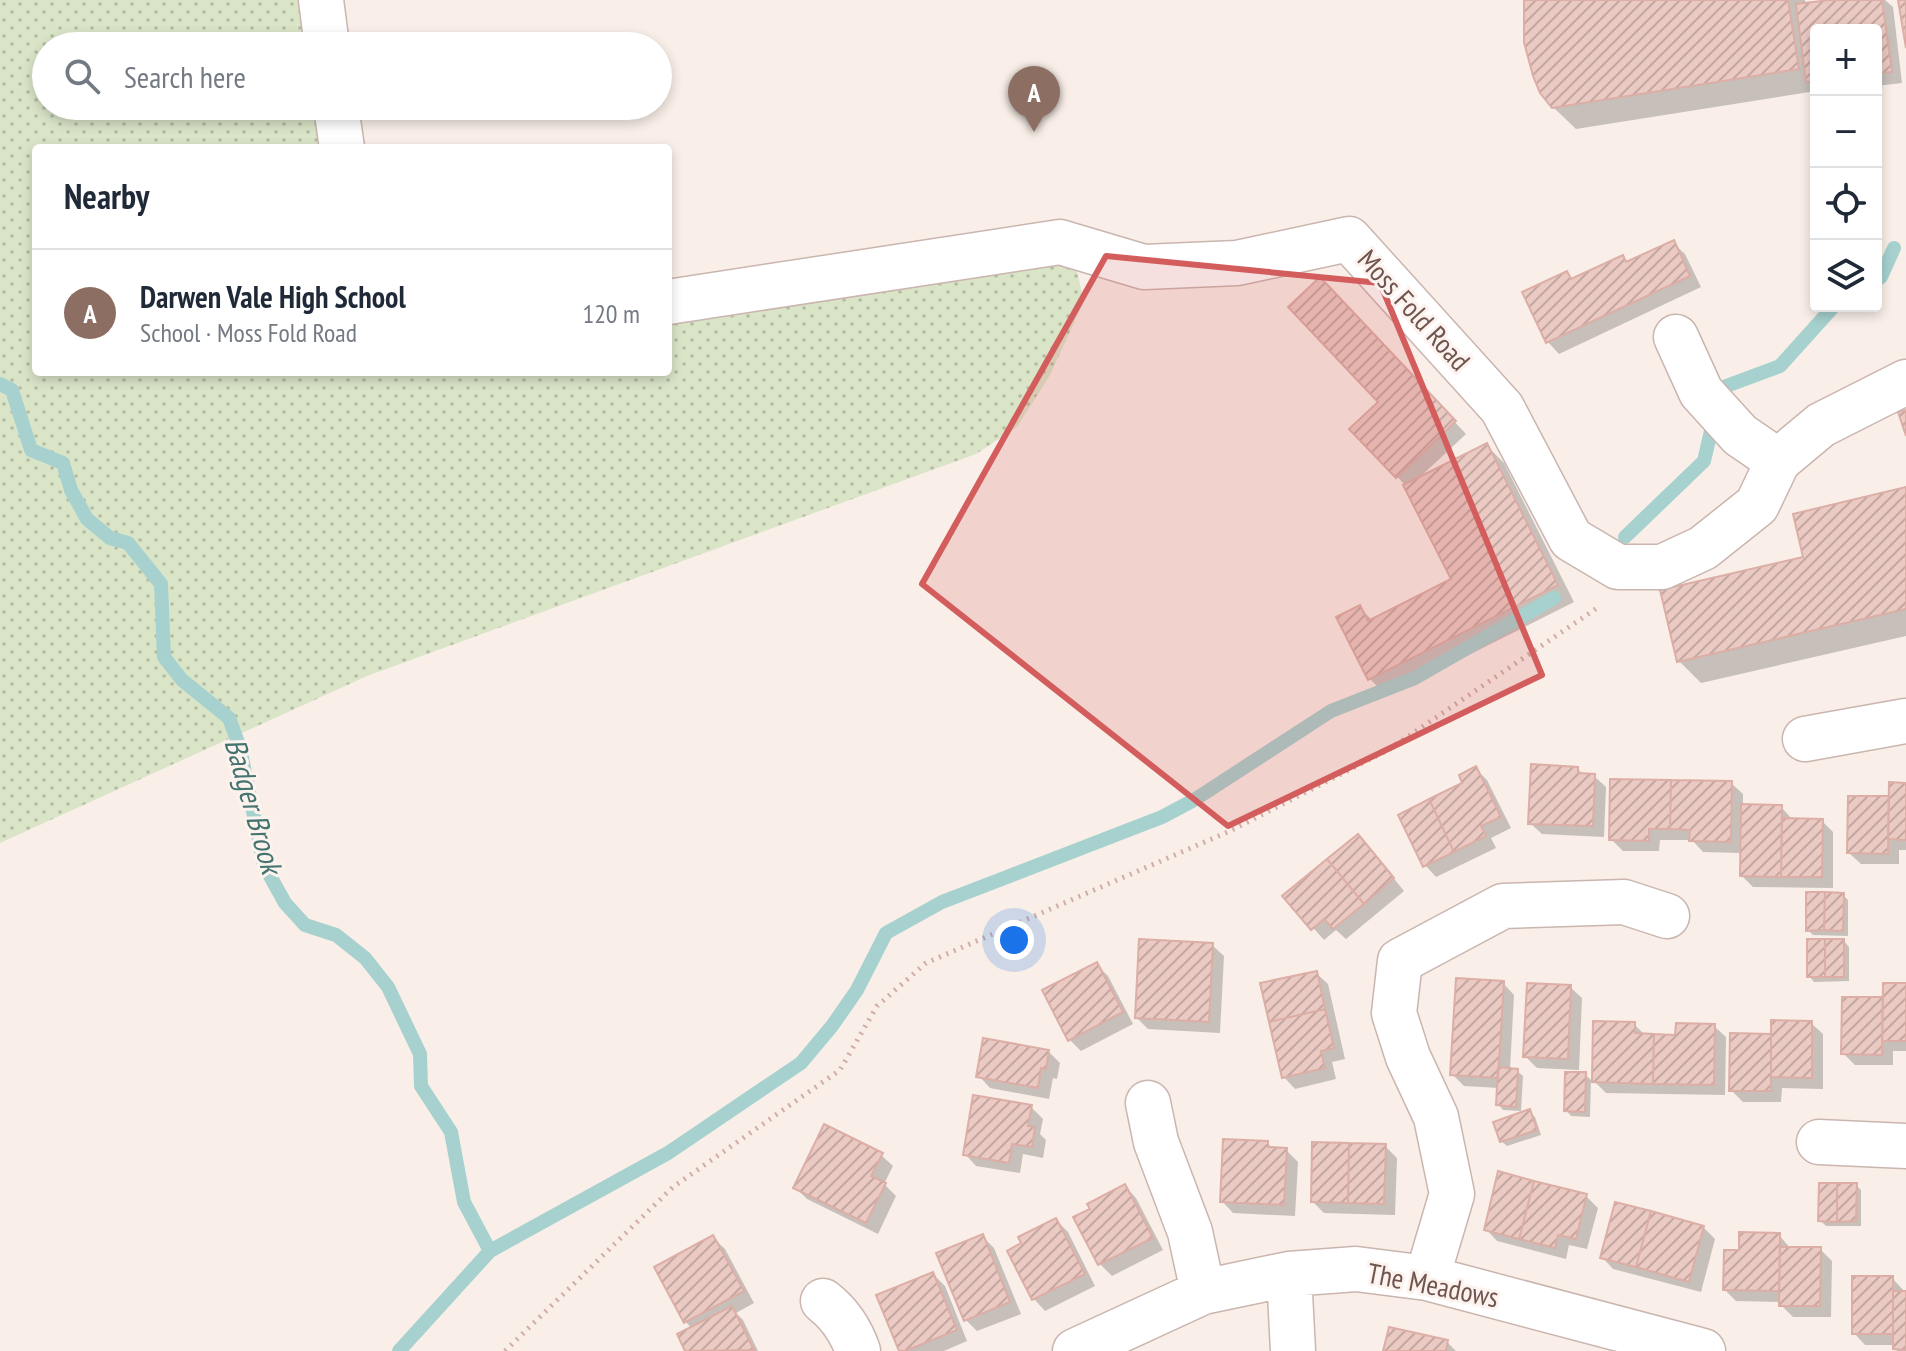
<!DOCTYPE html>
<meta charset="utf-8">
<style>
:root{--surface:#fff;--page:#f6f6f7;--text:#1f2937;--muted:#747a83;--line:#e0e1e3;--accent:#d35d5d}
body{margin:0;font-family:"PT Sans Narrow",sans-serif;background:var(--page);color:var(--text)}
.controls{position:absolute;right:24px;top:24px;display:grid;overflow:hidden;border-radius:8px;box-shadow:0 4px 12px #0003}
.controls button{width:72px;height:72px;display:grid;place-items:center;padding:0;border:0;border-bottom:2px solid var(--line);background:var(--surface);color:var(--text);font:40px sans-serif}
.you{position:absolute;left:1014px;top:940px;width:28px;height:28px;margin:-20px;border:6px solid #fff;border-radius:50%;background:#1a73e8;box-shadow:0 0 0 12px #1a73e833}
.badge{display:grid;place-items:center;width:52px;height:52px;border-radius:50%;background:var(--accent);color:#fff;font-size:26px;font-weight:700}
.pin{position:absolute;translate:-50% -66px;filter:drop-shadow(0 2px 4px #0008)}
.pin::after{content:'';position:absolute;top:42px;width:28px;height:24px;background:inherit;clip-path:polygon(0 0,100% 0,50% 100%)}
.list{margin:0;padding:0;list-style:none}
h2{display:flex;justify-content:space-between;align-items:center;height:104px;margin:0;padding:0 32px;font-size:34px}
h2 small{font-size:26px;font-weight:400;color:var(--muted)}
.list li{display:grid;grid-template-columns:52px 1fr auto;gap:24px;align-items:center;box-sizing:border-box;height:128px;padding:0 32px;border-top:2px solid var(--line)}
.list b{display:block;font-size:30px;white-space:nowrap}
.list p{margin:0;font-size:26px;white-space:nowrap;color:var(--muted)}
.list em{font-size:26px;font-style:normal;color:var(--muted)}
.icon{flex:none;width:44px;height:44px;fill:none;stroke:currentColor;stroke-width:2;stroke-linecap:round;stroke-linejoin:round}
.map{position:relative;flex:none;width:1906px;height:1351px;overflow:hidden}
.search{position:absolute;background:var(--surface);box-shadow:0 4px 12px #0003;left:32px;top:32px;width:640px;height:88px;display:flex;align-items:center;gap:20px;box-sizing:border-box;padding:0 28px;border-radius:44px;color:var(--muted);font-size:30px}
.panel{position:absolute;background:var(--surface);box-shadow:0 4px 12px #0003;left:32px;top:144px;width:640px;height:232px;border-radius:8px}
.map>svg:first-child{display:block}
.grass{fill:url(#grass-dots)}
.shadow{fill:#0003}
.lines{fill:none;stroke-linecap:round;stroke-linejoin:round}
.stream{stroke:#a6d1ce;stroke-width:14}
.building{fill:url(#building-hatch);stroke:#dcaea6;stroke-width:2}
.minor-casing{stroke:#cab5af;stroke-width:47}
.path{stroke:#d0ada6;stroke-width:5;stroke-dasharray:2 6;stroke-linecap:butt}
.minor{stroke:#fff;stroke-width:44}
.marked{fill:#d35d5d;fill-opacity:0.2;stroke:#d35d5d;stroke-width:6;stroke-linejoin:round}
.labels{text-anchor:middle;stroke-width:6;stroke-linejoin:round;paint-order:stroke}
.street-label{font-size:28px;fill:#70544f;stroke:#fdf3ee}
.water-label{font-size:30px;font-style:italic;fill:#457370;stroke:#fdf3ee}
</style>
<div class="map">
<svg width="1906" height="1351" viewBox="0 0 1906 1351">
<defs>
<pattern id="grass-dots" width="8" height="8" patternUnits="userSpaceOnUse" patternTransform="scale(2)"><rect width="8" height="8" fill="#dae5c8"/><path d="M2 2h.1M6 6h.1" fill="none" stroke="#b5bca5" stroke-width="1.8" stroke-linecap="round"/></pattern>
<pattern id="building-hatch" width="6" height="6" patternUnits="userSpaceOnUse" patternTransform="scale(2)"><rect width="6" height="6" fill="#ebcac3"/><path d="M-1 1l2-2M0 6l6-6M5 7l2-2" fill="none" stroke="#c3a7a1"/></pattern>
</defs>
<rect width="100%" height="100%" fill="#f9efe8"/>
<path class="grass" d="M0,0H308L315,46H46V106H323L329,148H36V372H668V313L1073,255L1084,301L1050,375L1017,427L976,454L367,676L0,843Z"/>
<path class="shadow" d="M1527,0H1805L1806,5L1846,0H1885L1893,7L1902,83L1876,86V30H1816V91L1576,129L1553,107Z
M1673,243L1685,254L1701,287L1559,354L1548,342L1567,274L1573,280L1622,257L1629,263Z
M1331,291L1466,434L1419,478L1486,445L1504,463L1574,602L1387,696L1370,679L1359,607L1373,621L1454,580L1405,485L1352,429L1381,402Z
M1906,489V636L1701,683L1679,661L1806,559Z
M1577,768L1584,775L1594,776L1606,787L1604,837L1542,834L1530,823Z
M1476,769L1487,780L1511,828L1491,838L1496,848L1436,877L1425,865L1465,784Z
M1731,783L1743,794V806L1781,807L1793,820L1822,821L1833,832V888L1753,887L1742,876V853L1703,852L1692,840H1660L1659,851H1623L1611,839Z
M1906,785V850H1899V864H1861L1849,853L1891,798Z
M1369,848L1404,891L1346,939L1336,930L1324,940L1285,896Z
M1843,895L1848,900V936L1813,935L1808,930Z
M1844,941L1849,947V981L1814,982L1809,976Z
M1212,945L1224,956L1220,1033L1148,1029L1137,1018Z
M1096,964L1108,976L1133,1024L1081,1051L1070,1040Z
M1316,973L1328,984L1345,1059L1332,1062L1336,1079L1295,1089L1284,1077Z
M1503,983L1514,995L1510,1070L1517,1071L1523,1076L1521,1111L1503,1110L1498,1104L1499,1088L1464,1086L1452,1074Z
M1906,985V1051H1893V1065H1855L1843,1053L1885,999Z
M1570,987L1582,998L1579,1070L1537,1068L1525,1056Z
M1811,1023L1823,1034V1089L1782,1088L1781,1102H1743L1731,1090L1773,1036Z
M1634,1024L1646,1036L1677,1037L1714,1026L1726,1037L1725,1095L1606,1093L1594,1081Z
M1048,1051L1060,1063L1057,1079L1053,1078L1049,1099L990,1088L979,1076Z
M1585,1074L1591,1080L1590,1117L1571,1116L1566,1110Z
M1031,1107L1043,1119L1040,1134L1046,1140L1043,1158L1023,1154L1020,1173L976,1166L965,1154Z
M1530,1112L1535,1117L1541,1135L1507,1146L1501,1141Z
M1267,1143L1274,1149L1286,1150L1298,1162L1295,1216L1233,1213L1222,1201Z
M1385,1146L1397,1158L1395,1215L1324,1213L1313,1202Z
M881,1155L893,1166L884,1184L896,1196L878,1234L807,1199L796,1188Z
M1856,1185L1861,1190V1226H1826L1820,1220Z
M1125,1186L1136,1198L1163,1250L1112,1276L1100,1264L1076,1218Z
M1586,1196L1598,1208L1587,1249L1569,1245L1566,1259L1497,1241L1486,1229Z
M1056,1220L1068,1232L1095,1286L1045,1311L1034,1299L1010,1252Z
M1703,1227L1715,1239L1701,1292L1613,1269L1602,1257Z
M1779,1235L1791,1249H1820L1832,1261L1831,1317H1793L1781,1305V1302L1736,1301L1725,1290L1741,1252Z
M983,1237L994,1248L1021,1314L977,1331L966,1320Z
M713,1238L725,1249L754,1303L736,1313L743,1320L758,1351H688L680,1335L692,1329L686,1322Z
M933,1274L945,1286L967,1341L944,1351H901Z
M1892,1278L1906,1293V1351H1897L1895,1345H1865L1854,1333Z
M1447,1342L1456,1351H1385Z"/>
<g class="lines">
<path class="stream" d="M1876,280L1881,277L1894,248
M0,384L12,390L31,450L63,463L71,490L87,519L110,538L128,543L161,584L164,657L182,680L229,718L240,748L264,865L285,903L305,925L336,935L365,958L388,987L420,1054L421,1086L451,1132L464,1202L490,1251
M1625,537L1704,461L1721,388L1780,366L1834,306
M399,1351L490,1251L668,1153L801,1063L832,1026L857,990L886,933L942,902L1162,817L1194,800L1331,711L1415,678L1554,598"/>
</g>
<path class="building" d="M1524,0H1788L1799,69L1552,108L1540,93L1533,76L1524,42Z
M1830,0H1882L1892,72L1876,73V30H1816V81L1806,82L1796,4Z
M1898,0H1906V48Z
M1674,240L1690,276L1546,343L1522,292L1567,271L1571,279L1623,255L1626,262Z
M1320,277L1456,421L1396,478L1349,429L1378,402L1288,307Z
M1906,410V436L1898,412Z
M1487,443L1558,585L1368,680L1336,617L1360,605L1368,621L1451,579L1403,485Z
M1906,487V609L1677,662L1660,590L1803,557L1793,514Z
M1531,764L1578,767V773L1595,774L1593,826L1528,824Z
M1476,766L1501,817L1481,826L1486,836L1454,852L1429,799L1462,783L1459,775Z
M1610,779L1671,780L1670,829H1649V841L1609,840Z
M1671,780L1732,781L1731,842L1689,841L1690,830L1670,829Z
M1889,782L1906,783V840L1888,839Z
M1848,796H1889L1888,854L1847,853Z
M1429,799L1454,852L1423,867L1398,815Z
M1741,804L1782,805L1781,877L1740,876Z
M1782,818L1823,819L1822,877H1781Z
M1358,834L1394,878L1364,904L1327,859Z
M1327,859L1364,904L1333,929L1324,919L1311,930L1282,896Z
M1806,892H1825L1824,930L1806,931Z
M1825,892L1844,893L1843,931L1824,930Z
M1139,939L1213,943L1209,1022L1135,1018Z
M1807,939H1825V977H1807Z
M1825,939H1844V977H1825Z
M1097,962L1123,1012L1068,1041L1042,990Z
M1317,971L1325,1009L1269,1022L1260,983Z
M1456,978L1504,981L1498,1078L1450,1075Z
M1527,983L1571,985L1568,1059L1523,1057Z
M1883,983H1906V1041H1882Z
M1842,997H1883L1882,1055L1841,1054Z
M1325,1009L1334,1048L1321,1051L1325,1068L1282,1078L1269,1022Z
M1771,1020L1812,1021V1078L1771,1077Z
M1593,1021L1635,1022V1033L1654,1034L1653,1084L1592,1082Z
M1676,1023L1715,1024L1714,1085L1653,1084L1654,1034L1675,1035Z
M1730,1033L1771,1034V1091H1729Z
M983,1038L1049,1050L1046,1069L1041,1068L1038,1088L976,1077Z
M1498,1067L1518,1069L1516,1107L1496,1105Z
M1565,1072H1586L1585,1112L1564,1111Z
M973,1095L1032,1105L1028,1126L1035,1127L1032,1147L1012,1144L1009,1163L963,1155Z
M1530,1109L1537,1130L1500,1142L1493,1122Z
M824,1124L883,1153L871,1176L886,1183L866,1223L793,1188Z
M1223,1139L1268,1141V1147L1287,1148L1284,1205L1220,1202Z
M1312,1142L1349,1143L1348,1203L1311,1202Z
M1349,1143L1386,1144L1384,1204L1348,1203Z
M1498,1171L1534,1181L1519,1239L1484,1230Z
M1534,1181L1587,1194L1576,1239L1558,1235L1555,1248L1519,1239Z
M1819,1183H1837V1222L1818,1221Z
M1837,1183H1857L1856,1221L1837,1222Z
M1125,1184L1153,1238L1098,1265L1073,1217L1090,1209L1087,1204Z
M1615,1202L1651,1211L1636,1267L1600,1258Z
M1651,1211L1704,1226L1689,1282L1636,1267Z
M1056,1218L1085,1274L1032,1300L1007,1251L1021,1243L1018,1237Z
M1739,1232L1780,1233L1779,1291L1723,1290L1724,1250H1739Z
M983,1234L1010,1302L964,1321L936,1253Z
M713,1235L744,1291L684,1323L654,1267Z
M1780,1247H1821L1820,1306H1779Z
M933,1272L957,1330L905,1351H899L876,1295Z
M1852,1276H1893V1334H1852Z
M1893,1291H1906V1350L1893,1349Z
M732,1306L754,1350L685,1351L677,1334Z
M1389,1327L1448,1340L1446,1351H1383Z"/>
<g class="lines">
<g class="minor-casing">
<path id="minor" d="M321,0L327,46
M336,106L342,148
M668,302L1060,242L1144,267L1237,263L1349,239L1502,408L1571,539L1618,567H1662L1703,548L1757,505L1778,461L1821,425L1906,382
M1676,337L1701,392L1740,435L1778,461
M1805,739L1906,721
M1148,1103L1156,1142L1190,1232L1203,1292
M1819,1142L1906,1146
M1289,1274L1293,1351
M1427,1278L1452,1194L1436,1117L1408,1057L1394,1013L1400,961L1503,906L1624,902L1667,916
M823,1301C840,1314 851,1331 858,1351
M1075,1351L1203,1292L1289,1274L1356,1269L1427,1278L1703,1351"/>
</g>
<path class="path" d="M505,1351L673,1187L840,1070L877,1006L926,963L1230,831L1388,750L1600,606"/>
<use href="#minor" class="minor"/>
</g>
<path class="marked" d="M1106,256L1380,283L1542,675L1228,826L922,584Z"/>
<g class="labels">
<g class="street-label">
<text transform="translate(1414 310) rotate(48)" y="10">Moss Fold Road</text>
<text transform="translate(1433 1285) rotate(11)" y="10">The Meadows</text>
</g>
<g class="water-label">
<text transform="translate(253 806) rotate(74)" y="10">Badger Brook</text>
</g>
</g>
</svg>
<div class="controls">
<button>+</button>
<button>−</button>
<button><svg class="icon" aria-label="locate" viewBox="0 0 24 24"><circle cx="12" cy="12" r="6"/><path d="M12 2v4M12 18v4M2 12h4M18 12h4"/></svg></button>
<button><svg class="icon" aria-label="layers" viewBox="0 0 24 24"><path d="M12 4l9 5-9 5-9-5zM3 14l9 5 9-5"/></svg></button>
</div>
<div class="you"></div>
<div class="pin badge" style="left:1034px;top:132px;background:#8d6e63">A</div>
<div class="search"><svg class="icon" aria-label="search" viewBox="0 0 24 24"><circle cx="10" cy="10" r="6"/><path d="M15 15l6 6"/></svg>Search here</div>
<section class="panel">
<h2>Nearby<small></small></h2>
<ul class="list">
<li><span class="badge" style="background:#8d6e63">A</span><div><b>Darwen Vale High School</b><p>School · Moss Fold Road</p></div><em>120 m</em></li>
</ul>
</section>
</div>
